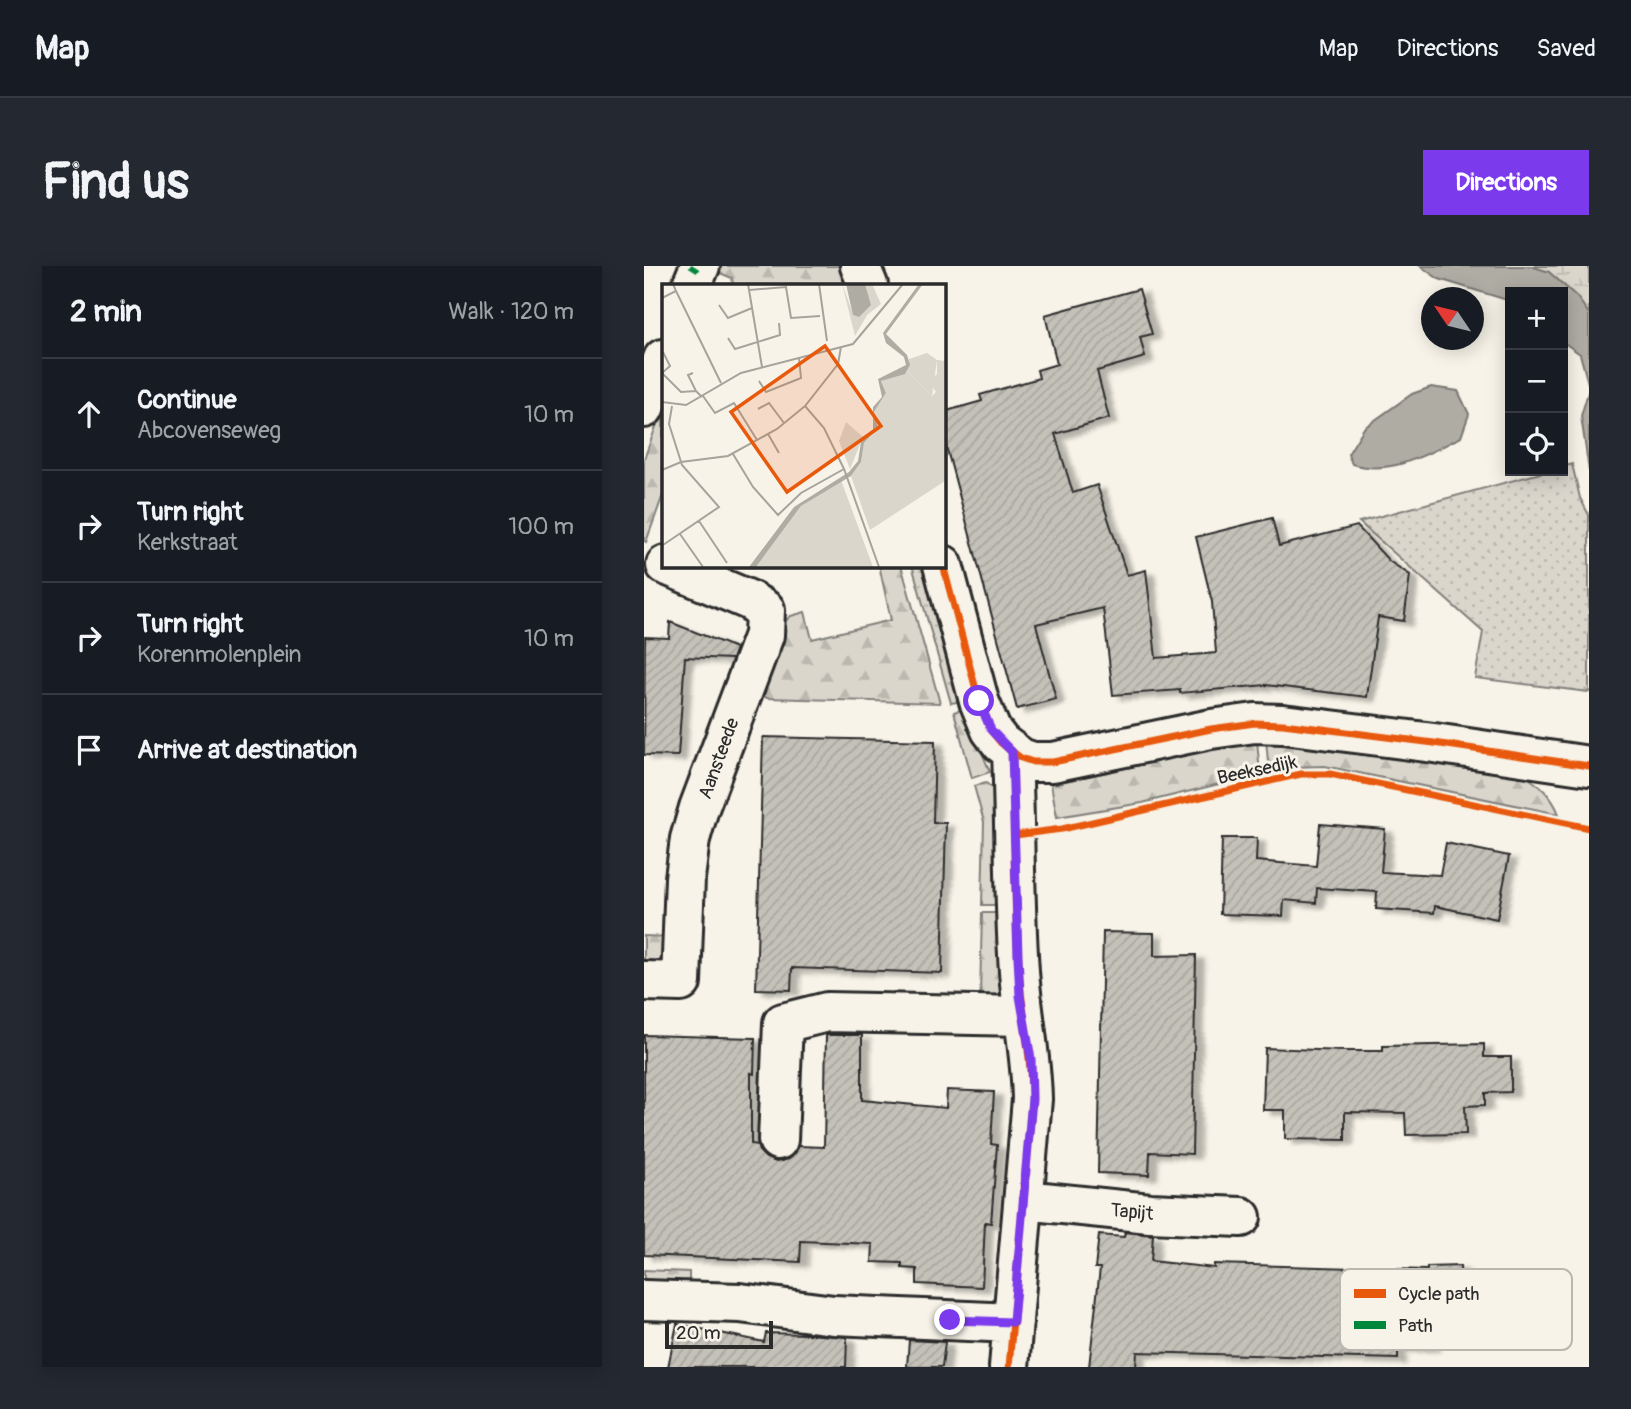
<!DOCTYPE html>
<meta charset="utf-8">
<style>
:root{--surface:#171b24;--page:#242831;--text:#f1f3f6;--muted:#9ea1a6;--line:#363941;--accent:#7c3aed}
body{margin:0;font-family:Pangolin,sans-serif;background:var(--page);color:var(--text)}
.controls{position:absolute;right:21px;top:21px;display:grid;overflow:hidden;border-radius:0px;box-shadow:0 4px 18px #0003}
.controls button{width:63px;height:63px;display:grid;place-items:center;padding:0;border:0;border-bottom:2px solid var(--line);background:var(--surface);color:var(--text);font:35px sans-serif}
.compass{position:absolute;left:777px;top:21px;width:63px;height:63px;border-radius:50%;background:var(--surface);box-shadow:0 4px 18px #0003;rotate:305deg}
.scale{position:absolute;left:21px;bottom:18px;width:108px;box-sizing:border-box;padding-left:7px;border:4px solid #2b2b2b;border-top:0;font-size:19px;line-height:24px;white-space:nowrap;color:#2b2b2b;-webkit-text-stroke:5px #f7f3e8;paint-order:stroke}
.stop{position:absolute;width:21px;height:21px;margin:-16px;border:5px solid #7c3aed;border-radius:50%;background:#fff}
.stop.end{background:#7c3aed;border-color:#fff;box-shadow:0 2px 7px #0008}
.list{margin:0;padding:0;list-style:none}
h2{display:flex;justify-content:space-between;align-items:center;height:91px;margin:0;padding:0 28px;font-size:30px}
h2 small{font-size:23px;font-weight:400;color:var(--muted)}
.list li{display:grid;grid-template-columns:46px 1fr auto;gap:21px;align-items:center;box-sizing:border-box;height:112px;padding:0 28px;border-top:2px solid var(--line)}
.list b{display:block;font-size:26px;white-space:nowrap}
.list p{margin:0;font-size:23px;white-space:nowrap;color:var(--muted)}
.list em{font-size:23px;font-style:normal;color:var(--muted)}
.icon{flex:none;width:38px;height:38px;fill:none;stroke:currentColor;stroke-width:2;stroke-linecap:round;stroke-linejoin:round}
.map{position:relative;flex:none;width:945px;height:1101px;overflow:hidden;border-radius:0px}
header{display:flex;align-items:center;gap:42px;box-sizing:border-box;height:98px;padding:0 35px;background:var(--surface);border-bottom:2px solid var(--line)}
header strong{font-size:33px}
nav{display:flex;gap:38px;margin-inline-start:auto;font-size:24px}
.intro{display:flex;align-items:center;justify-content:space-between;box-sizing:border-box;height:168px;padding:0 42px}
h1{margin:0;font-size:49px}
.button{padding:18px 32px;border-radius:0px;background:var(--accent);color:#fff;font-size:24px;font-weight:700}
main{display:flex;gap:42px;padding:0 42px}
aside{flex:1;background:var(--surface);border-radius:0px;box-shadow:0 4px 18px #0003}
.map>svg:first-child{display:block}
.grass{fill:url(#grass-dots);stroke:#82807c;stroke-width:2}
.forest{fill:url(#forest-firs);stroke:#82807c;stroke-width:2}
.wetland{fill:url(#wetland-marsh);stroke:#82807c;stroke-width:2}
.water{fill:#afaca4;stroke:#7a7874;stroke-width:2}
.building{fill:url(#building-hatch);stroke:#2b2b2b;stroke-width:2;filter:url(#shadow)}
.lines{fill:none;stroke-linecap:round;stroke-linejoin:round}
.minor-casing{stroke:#2b2b2b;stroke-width:44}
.minor{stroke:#f7f3e8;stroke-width:38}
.quiet{stroke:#00873e;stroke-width:5;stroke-dasharray:10 5;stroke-linecap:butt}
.cycleway-casing{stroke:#f7f3e8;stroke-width:11}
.cycleway{stroke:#e8590c;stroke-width:7}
.route{stroke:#7c3aed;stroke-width:9}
.labels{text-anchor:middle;stroke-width:6;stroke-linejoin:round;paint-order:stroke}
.street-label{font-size:19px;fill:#2b2b2b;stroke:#f7f3e8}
.inset-road{fill:none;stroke:#a5a39c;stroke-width:2}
.view{fill:#e8590c;fill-opacity:0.15;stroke:#e8590c;stroke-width:3.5}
.inset-edge{fill:none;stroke:#2b2b2b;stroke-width:3.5}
.key{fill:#f7f3e8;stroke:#bab7af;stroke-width:2}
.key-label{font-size:19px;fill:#2b2b2b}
</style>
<header>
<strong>Map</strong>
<nav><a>Map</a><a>Directions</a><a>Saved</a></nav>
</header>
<div class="intro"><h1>Find us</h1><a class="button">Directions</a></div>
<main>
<aside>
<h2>2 min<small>Walk · 120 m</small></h2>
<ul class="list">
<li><svg class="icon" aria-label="ahead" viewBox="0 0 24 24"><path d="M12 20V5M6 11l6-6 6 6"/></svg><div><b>Continue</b><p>Abcovenseweg</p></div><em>10 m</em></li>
<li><svg class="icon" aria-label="right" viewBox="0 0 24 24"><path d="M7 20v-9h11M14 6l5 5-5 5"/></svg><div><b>Turn right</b><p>Kerkstraat</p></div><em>100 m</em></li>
<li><svg class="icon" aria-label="right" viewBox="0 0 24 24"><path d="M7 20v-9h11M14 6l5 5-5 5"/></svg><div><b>Turn right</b><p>Korenmolenplein</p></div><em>10 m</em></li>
<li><svg class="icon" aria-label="arrive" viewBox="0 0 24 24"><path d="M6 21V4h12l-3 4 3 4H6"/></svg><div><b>Arrive at destination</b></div></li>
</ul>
</aside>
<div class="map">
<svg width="945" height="1101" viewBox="0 0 945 1101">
<defs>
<pattern id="grass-dots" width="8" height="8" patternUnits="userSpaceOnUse" patternTransform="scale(1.75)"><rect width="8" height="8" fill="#dad6cc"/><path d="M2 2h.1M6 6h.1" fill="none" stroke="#bbb8af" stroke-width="1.8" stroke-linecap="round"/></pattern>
<pattern id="forest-firs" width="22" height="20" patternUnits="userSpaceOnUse" patternTransform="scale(1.75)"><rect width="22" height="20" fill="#dad6cc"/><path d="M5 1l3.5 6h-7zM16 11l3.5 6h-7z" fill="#bbb8af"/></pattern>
<pattern id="wetland-marsh" width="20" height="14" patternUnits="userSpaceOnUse" patternTransform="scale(1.75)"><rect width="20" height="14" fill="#dad6cc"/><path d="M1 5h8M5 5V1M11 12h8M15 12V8" fill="none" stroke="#bbb8af"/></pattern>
<pattern id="building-hatch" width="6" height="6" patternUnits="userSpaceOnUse" patternTransform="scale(1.75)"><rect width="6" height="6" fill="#c4c1b9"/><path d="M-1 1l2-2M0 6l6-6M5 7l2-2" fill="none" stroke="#a9a69f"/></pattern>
<filter id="shadow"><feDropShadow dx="8" dy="4.5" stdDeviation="2" flood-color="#0004"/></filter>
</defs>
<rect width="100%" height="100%" fill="#f7f3e8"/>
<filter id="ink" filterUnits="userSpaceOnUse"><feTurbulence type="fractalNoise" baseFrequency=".0143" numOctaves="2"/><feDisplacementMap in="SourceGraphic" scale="14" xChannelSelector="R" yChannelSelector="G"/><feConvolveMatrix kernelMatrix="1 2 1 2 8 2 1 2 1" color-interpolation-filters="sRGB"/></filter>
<g filter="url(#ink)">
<path class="grass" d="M928,198L936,232L945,249V426L831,412L839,366L715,256L904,205H919V201Z
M268,299H282L318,435L307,437Z"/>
<path class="forest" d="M73,0H196L205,16L193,19H89L88,12L71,5Z
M19,142V229L2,276L0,275V193Z
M235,299H257L296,437L123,432L113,427L140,356L147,350L161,346L168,373L247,354Z
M320,443L346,506L328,512L310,446Z
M613,474L616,508L498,537L413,551L407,518Z
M622,474L880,509C896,519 908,530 915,548L681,500L647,501L625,506Z
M342,517L357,529L360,639H338L340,556L330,520Z
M338,647H360L364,731H336Z
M0,670L25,671L19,694L15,697L0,698Z
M0,1004L45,1006V1022L0,1020Z"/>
<path class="wetland" d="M887,0H945V48C929,26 912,9 887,0Z"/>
<path class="water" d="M776,0H887L905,6L933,31L945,48V121L936,88L919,76V26H866V35L795,13Z
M787,121L814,125L825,148L817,171C784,188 747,210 708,198L704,188L720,162L768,128Z
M945,123V205L937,150Z"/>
<path class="building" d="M495,23L508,68L496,71L501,91L453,105L465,152L411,168L429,227L453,219L483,309L502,304L512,392L572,387L568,336L552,271L628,252L635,280L713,260L745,295L766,309L760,355L734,351L723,431L622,419L536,427V424L469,429L459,342L392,358L412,433L373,443L299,169V146L338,135L336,129L395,112L393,104L413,98L401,49Z
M26,356L92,382L88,393L41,391L34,490L0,489L1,371L25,372Z
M119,471L291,475L289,557H302L298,707L148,702L147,724L112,723Z
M676,558L741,563L737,606L796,609L802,577L865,590L853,653L791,640L790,647L732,643L733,626L673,622L672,637L640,634L639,650L576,648L578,572H613L612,595L672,600Z
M459,666L510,667V690L552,689L548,888L506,886L505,909L454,907Z
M0,769L111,772L110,808L107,807V878L113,879L115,885L122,892L132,896L145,893L152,886L154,880L180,881L182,769H218V834L302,842L303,824L350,826L347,878L353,879L347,957L341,956L338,1021L273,1018V1003L258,1002V997L228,996L229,978L157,975L156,996L0,989Z
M840,778V791H867V826L841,827V839L821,840L822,868L762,869L761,847L701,846V874L641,873V844H619L621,782L700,785H739V780Z
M481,966L509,969L507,995L570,1002V998L783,1004V1001L816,1000L818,1036L787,1080L754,1081V1093L493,1086L492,1101H445L456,1002H451L455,969L480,971Z
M33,1058L120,1076L122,1067L163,1068L203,1071L202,1101H24Z
M265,1074L301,1076L298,1101H263Z"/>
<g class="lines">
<g class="minor-casing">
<path id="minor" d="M216,0L224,19
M48,19L56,0
M0,142L19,93
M299,299L335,435L347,464L357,477L377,492L389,496H409L567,463L611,457L639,458L790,477L945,500
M0,715L37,716L41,612L46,573L55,542L120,369L121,344L105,334L22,299
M134,874L139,757L183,746L379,750
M380,934L506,947L597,951
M0,1034L96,1037L190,1049L369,1057
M365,1101L388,833C387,789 378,748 375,705C370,632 371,559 368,486"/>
</g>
<use href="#minor" class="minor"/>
<path class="quiet" d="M46,0L54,5"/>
<g class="cycleway-casing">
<path id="cycleway" d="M299,299L335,435L347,464L357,477L377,492L389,496H409L567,463L611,457L639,458L790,477L945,500
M371,569L418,563L657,508H686L945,562
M365,1101L388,833C387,789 378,748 375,705C370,632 371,559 368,486"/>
</g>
<use href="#cycleway" class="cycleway"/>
</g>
</g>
<g class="lines" filter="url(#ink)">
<path class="route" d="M306,1054L369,1056L388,833L387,793L376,730L374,690L368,486L347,464L335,435"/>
</g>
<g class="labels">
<g class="street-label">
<text transform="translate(74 492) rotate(-70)" y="7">Aansteede</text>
<text transform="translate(613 503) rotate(-12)" y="7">Beeksedijk</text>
<text transform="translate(488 945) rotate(5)" y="7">Tapijt</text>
</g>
</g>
<g transform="translate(18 18)">
<rect width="284" height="284" fill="#f7f3e8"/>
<path d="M184,138L201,153L188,185L177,157Z" fill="#dad6cc"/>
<path d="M180,0L192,32L208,21L203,0H210L219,20L205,31L193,52ZM265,69L275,76L270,112L245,87L247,75Z" fill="#dad6cc"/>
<path d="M275,76L283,77V197L208,246L189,192L199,178L202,159L216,143L212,128L224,109L219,97L245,87L270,112L274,108L267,98L275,90ZM179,196L211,283H94L139,222Z" fill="#dad6cc"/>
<path d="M184,0H203L209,21L197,33L191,31ZM257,0H261L224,50L245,71L248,81L243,90L219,97L224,109L212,128L216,143L202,159L199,178L189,192L139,222L94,283H87L132,223L187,188L196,177L199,158L211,147V123L220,113L216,95L244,81L242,73L224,59L221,49Z" fill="#afaca4"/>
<path class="inset-road" d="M86,0L100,83M157,0L165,57M87,6L124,3L129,34L158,32M14,7L59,99M0,14L14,7L11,0M57,21L66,34L90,24M66,54L73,65L118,51L117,39M0,89L19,108L34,107L40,113M0,89L8,82L1,68M31,89L26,91L34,107M97,97L104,108L139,94L137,74M41,112L53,129L72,119L95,156M0,118L24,121L79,89L191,60L241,0M143,122L162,144L182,185L217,283M96,125L107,119L122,139M106,150L117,169M71,170L91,203L116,231L139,209L182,185M0,186L19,178L66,172L115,145L143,122L176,80L179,63M37,237L65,279M18,250L41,283M1,261L57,223L20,181L7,140L10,122"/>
<path class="view" d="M163,62L219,142L125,208L69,128Z"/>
<rect width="284" height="284" class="inset-edge"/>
</g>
<rect x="696" y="1003" width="232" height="81" rx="10" class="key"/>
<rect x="710" y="1023" width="32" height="9" fill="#e8590c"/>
<rect x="710" y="1055" width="32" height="8" fill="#00873e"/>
<g class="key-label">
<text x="754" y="1034">Cycle path</text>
<text x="754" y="1066">Path</text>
</g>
</svg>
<div class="controls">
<button>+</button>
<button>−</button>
<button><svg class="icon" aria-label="locate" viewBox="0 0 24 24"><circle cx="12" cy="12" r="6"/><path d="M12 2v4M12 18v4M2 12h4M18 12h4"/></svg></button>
</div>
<svg class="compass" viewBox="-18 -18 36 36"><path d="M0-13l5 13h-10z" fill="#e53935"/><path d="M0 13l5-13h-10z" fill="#9ea1a6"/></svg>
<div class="scale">20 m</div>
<div class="stop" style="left:335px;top:435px"></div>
<div class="stop end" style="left:306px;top:1054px"></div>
</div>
</main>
